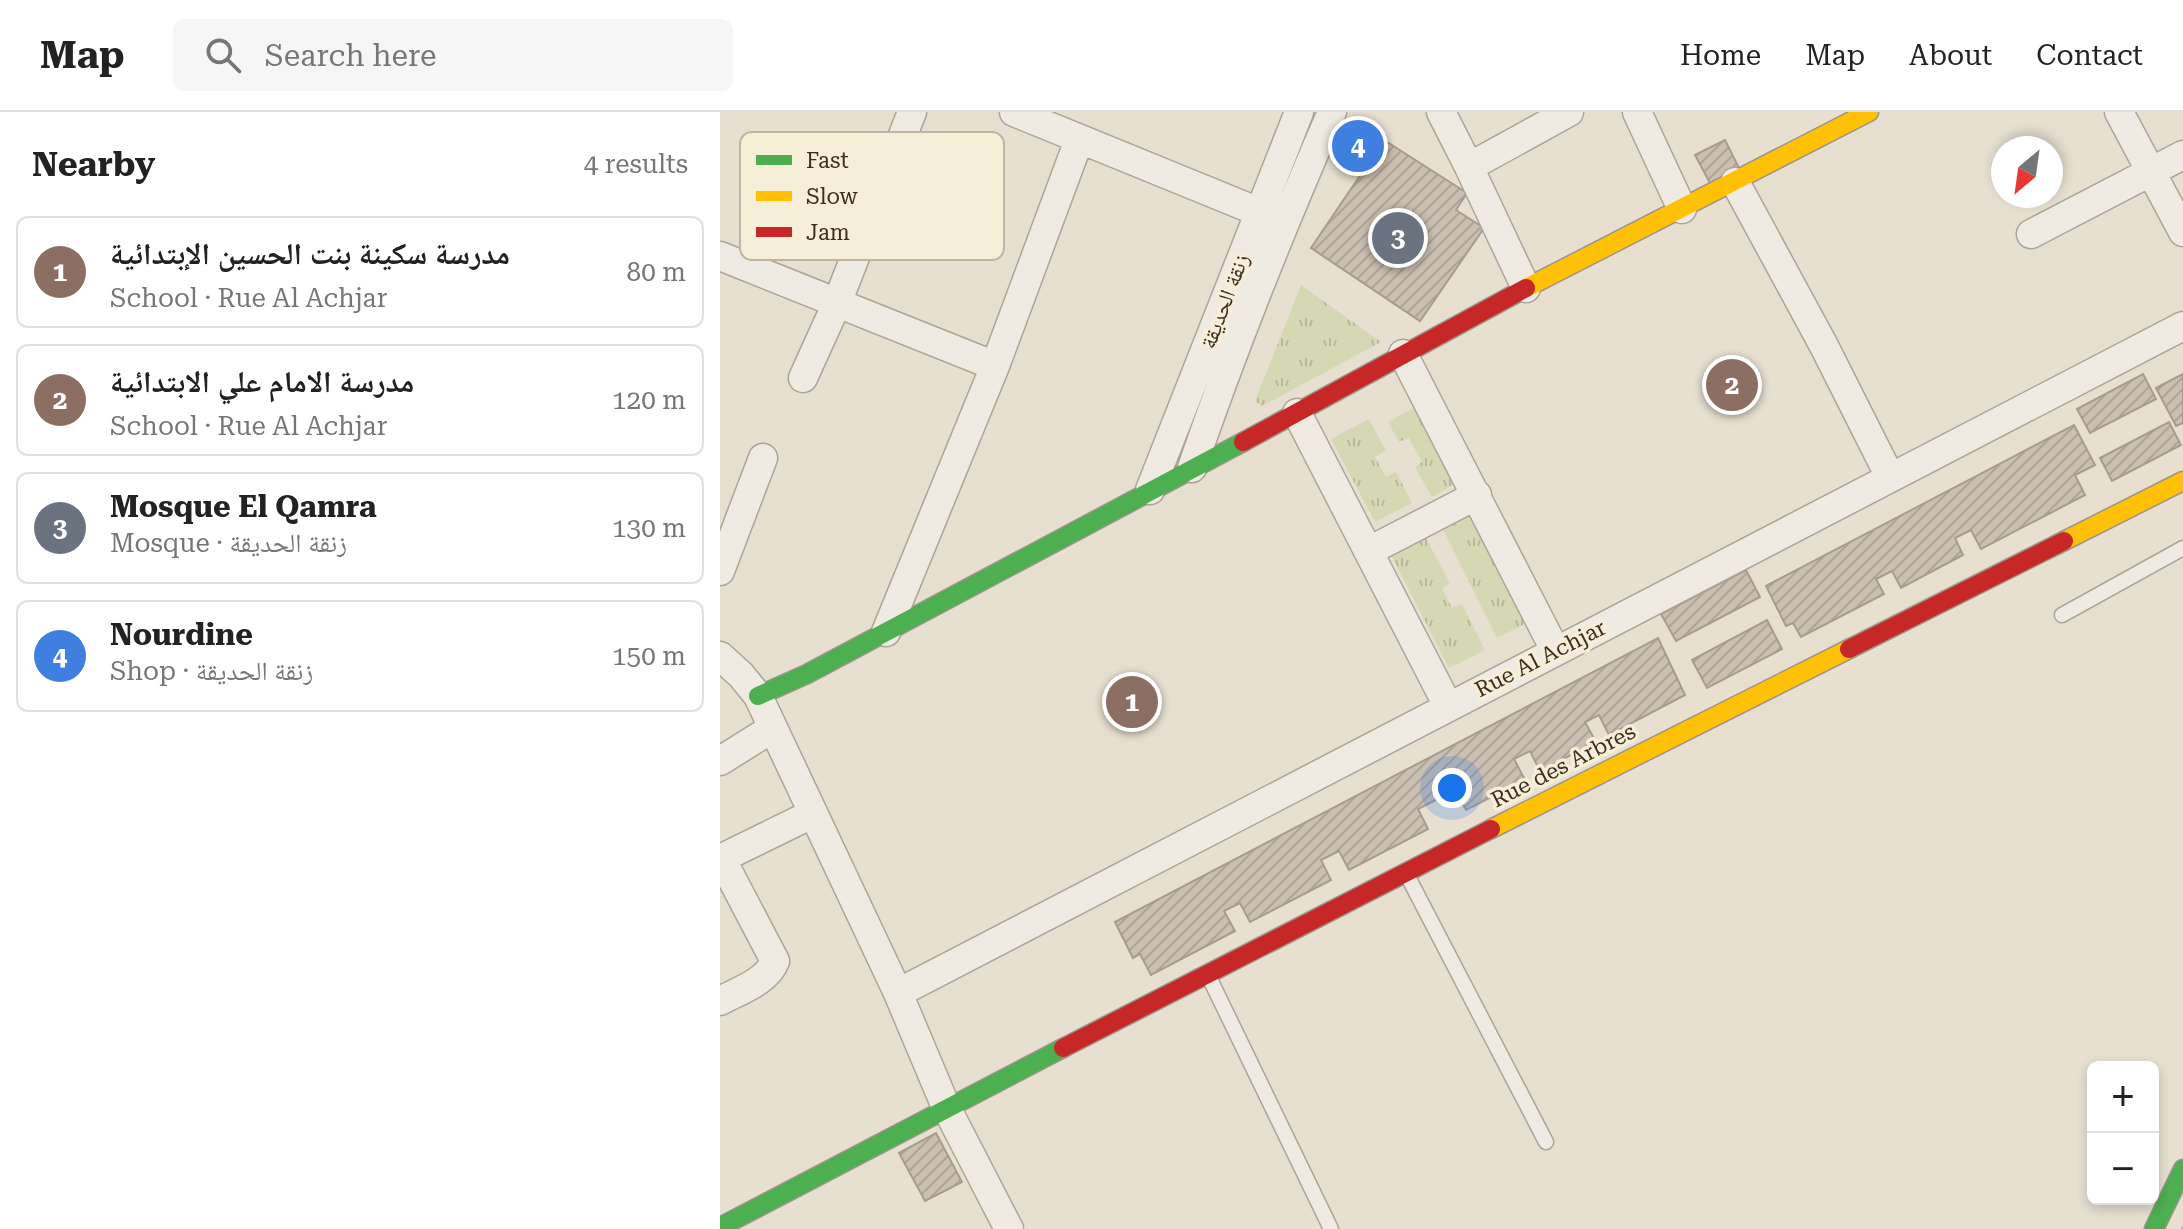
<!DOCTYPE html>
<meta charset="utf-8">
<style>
:root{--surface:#fff;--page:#f6f6f6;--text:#222;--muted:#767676;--line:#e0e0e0;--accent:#b45309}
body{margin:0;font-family:"Roboto Serif","Noto Naskh Arabic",serif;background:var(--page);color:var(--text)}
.controls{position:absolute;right:24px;bottom:24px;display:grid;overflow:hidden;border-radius:12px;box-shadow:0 4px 12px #0003}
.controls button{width:72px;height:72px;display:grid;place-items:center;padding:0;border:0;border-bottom:2px solid var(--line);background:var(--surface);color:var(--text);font:40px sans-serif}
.compass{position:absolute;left:1271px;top:24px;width:72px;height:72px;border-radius:50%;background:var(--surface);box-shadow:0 4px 12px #0003;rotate:209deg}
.you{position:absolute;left:732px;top:676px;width:28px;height:28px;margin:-20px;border:6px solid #fff;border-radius:50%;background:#1a73e8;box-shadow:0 0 0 12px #1a73e833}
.badge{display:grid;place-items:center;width:52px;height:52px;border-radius:50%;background:var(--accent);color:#fff;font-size:26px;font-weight:700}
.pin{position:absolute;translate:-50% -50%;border:4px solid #fff;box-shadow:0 2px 8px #0006}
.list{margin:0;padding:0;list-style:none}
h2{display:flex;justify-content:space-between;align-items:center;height:104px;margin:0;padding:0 32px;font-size:34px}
h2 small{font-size:26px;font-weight:400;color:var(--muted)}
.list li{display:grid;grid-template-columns:52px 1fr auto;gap:24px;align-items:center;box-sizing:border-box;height:112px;margin:0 16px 16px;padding:0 16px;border:2px solid var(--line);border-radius:12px}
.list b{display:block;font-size:30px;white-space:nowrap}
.list p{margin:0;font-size:26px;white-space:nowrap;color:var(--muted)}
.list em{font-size:26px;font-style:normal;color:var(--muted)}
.icon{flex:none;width:44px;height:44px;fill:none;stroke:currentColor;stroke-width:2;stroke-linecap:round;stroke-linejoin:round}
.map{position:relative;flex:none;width:1463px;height:1117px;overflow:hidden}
header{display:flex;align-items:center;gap:48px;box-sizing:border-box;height:112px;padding:0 40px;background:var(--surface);border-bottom:2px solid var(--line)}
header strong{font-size:38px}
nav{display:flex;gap:44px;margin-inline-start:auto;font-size:28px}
.search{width:560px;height:72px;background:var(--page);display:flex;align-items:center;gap:20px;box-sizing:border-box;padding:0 28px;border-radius:12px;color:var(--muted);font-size:30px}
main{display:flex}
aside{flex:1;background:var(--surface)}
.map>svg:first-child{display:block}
.grass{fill:url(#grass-tufts)}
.building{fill:url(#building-hatch);stroke:#a89c90;stroke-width:2}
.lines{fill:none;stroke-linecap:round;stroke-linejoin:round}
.lane-casing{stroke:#ada599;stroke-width:17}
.street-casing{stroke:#ada599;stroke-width:31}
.fast-casing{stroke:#9c958a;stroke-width:21}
.slow-casing{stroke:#9c958a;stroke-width:21}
.jam-casing{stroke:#9c958a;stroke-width:21}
.lane{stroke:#efebe3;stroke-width:14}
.street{stroke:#efebe3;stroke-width:28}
.fast{stroke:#4caf50;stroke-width:18}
.slow{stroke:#ffc107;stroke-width:18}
.jam{stroke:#c62828;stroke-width:18}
.tram{stroke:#afaaa2;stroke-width:2}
.labels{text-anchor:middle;stroke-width:7;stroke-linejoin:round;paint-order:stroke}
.street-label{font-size:22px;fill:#3d2e20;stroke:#f7eed8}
.key{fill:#f7eed8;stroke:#bfb4a1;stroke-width:2}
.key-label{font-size:22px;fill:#3d2e20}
</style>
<header>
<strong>Map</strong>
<div class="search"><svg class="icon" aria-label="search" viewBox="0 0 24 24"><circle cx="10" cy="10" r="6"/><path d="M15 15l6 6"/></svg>Search here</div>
<nav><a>Home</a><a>Map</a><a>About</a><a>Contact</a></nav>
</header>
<main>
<aside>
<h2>Nearby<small>4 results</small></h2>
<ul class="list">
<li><span class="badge" style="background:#8d6e63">1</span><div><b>مدرسة سكينة بنت الحسين الإبتدائية</b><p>School · Rue Al Achjar</p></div><em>80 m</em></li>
<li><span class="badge" style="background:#8d6e63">2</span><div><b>مدرسة الامام علي الابتدائية</b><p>School · Rue Al Achjar</p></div><em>120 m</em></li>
<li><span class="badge" style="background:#6b7280">3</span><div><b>Mosque El Qamra</b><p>Mosque · زنقة الحديقة</p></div><em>130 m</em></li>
<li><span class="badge" style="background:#3f7fe0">4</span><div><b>Nourdine</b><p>Shop · زنقة الحديقة</p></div><em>150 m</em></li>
</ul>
</aside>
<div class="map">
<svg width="1463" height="1117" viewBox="0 0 1463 1117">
<defs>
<pattern id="grass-tufts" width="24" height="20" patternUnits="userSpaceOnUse" patternTransform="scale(2)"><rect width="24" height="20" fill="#d6d7b3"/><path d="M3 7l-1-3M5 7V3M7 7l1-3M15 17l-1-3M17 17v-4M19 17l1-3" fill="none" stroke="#b9b99a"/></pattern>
<pattern id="building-hatch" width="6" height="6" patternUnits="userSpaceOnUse" patternTransform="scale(2)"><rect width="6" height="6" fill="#cbbfb2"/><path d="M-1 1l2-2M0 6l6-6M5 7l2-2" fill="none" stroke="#afa499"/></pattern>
</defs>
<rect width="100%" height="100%" fill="#e7e0d1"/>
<path class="grass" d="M581,173L661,230L542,294L535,289Z
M697,294L740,369L712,385L695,355L702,350L689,326L679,330L668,310Z
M649,307L666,339L655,345L666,365L676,360L692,391L655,410L611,327Z
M749,397L807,511L777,526L720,411Z
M703,420L730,472L722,476L732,496L742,492L765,538L729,556L668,437Z"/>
<path class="building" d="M664,28L747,81L736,98L764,116L700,209L591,136Z
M1005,28L1020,58L991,73L975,43Z
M1423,262L1436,287L1370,321L1357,297Z
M1463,262V311L1456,314L1436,276Z
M1449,310L1461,333L1392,369L1380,346Z
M1354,313L1375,353L1355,363L1365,383L1261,437L1251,418L1235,426L1243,443L1181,476L1172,459L1156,467L1164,482L1081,525L1073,511L1066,514L1046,474Z
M1026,458L1040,485L956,529L941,502Z
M1047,508L1062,537L987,576L972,548Z
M938,526L965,583L889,623L879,603L865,610L876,630L820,659L810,639L794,647L805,668L746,698L735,678L698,697L708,717L629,758L619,739L601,748L611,768L530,810L520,791L504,799L515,819L431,863L420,842L413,846L395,810Z
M216,1021L242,1070L205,1089L179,1041Z"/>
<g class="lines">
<g class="lane-casing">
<path id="lane" d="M1342,503L1463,436
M687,763L826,1030
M489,865L611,1117"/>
</g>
<g class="street-casing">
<path id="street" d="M294,0L539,100
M721,0L749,55L806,176
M917,0L962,97
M1399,0L1463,120
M749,55L849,0
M1015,70L1104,234L1170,365
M1311,122L1463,43
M0,144L275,254
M683,242L835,538
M83,266L117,191L192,0
M577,301L728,594
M472,356C513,236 561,117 612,0
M430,378L579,0
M649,439L757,383
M0,459L43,346
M166,520L275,254L359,28
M0,544L21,563L38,584L178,881L226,995L289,1117
M0,649L53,616
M0,747L92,702
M178,881L1463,214
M0,889C18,879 47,870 55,849L1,746"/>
</g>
<g class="fast-casing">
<path id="fast" d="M38,584L87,562L523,330
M0,1115L343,936
M1434,1117L1463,1057"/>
</g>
<g class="slow-casing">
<path id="slow" d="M806,176L1149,0
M1344,429L1463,369
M771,717L1129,537"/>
</g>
<g class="jam-casing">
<path id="jam" d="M523,330L806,176
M1129,537L1344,429
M343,936L771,717"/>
</g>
<use href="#lane" class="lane"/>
<use href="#street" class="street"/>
<use href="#fast" class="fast"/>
<use href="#slow" class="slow"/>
<use href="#jam" class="jam"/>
<path class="tram" d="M1462,1117L1463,1115"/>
</g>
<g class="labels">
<g class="street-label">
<text transform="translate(504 189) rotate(-69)" y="8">زنقة الحديقة</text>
<text transform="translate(820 546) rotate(-27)" y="8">Rue Al Achjar</text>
<text transform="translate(843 653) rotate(-27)" y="8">Rue des Arbres</text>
</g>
</g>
<rect x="20" y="20" width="264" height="128" rx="12" class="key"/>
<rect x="36" y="43" width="36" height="10" fill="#4caf50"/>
<rect x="36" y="79" width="36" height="10" fill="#ffc107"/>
<rect x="36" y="115" width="36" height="10" fill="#c62828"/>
<g class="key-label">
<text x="86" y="56">Fast</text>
<text x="86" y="92">Slow</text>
<text x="86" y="128">Jam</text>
</g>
</svg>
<div class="controls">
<button>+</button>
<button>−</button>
</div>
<svg class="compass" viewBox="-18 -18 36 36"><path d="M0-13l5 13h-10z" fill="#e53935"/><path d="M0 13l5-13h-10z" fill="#767676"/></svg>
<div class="you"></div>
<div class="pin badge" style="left:412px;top:590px;background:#8d6e63">1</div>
<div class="pin badge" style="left:1012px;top:273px;background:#8d6e63">2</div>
<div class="pin badge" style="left:678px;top:126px;background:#6b7280">3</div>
<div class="pin badge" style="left:638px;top:34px;background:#3f7fe0">4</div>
</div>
</main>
